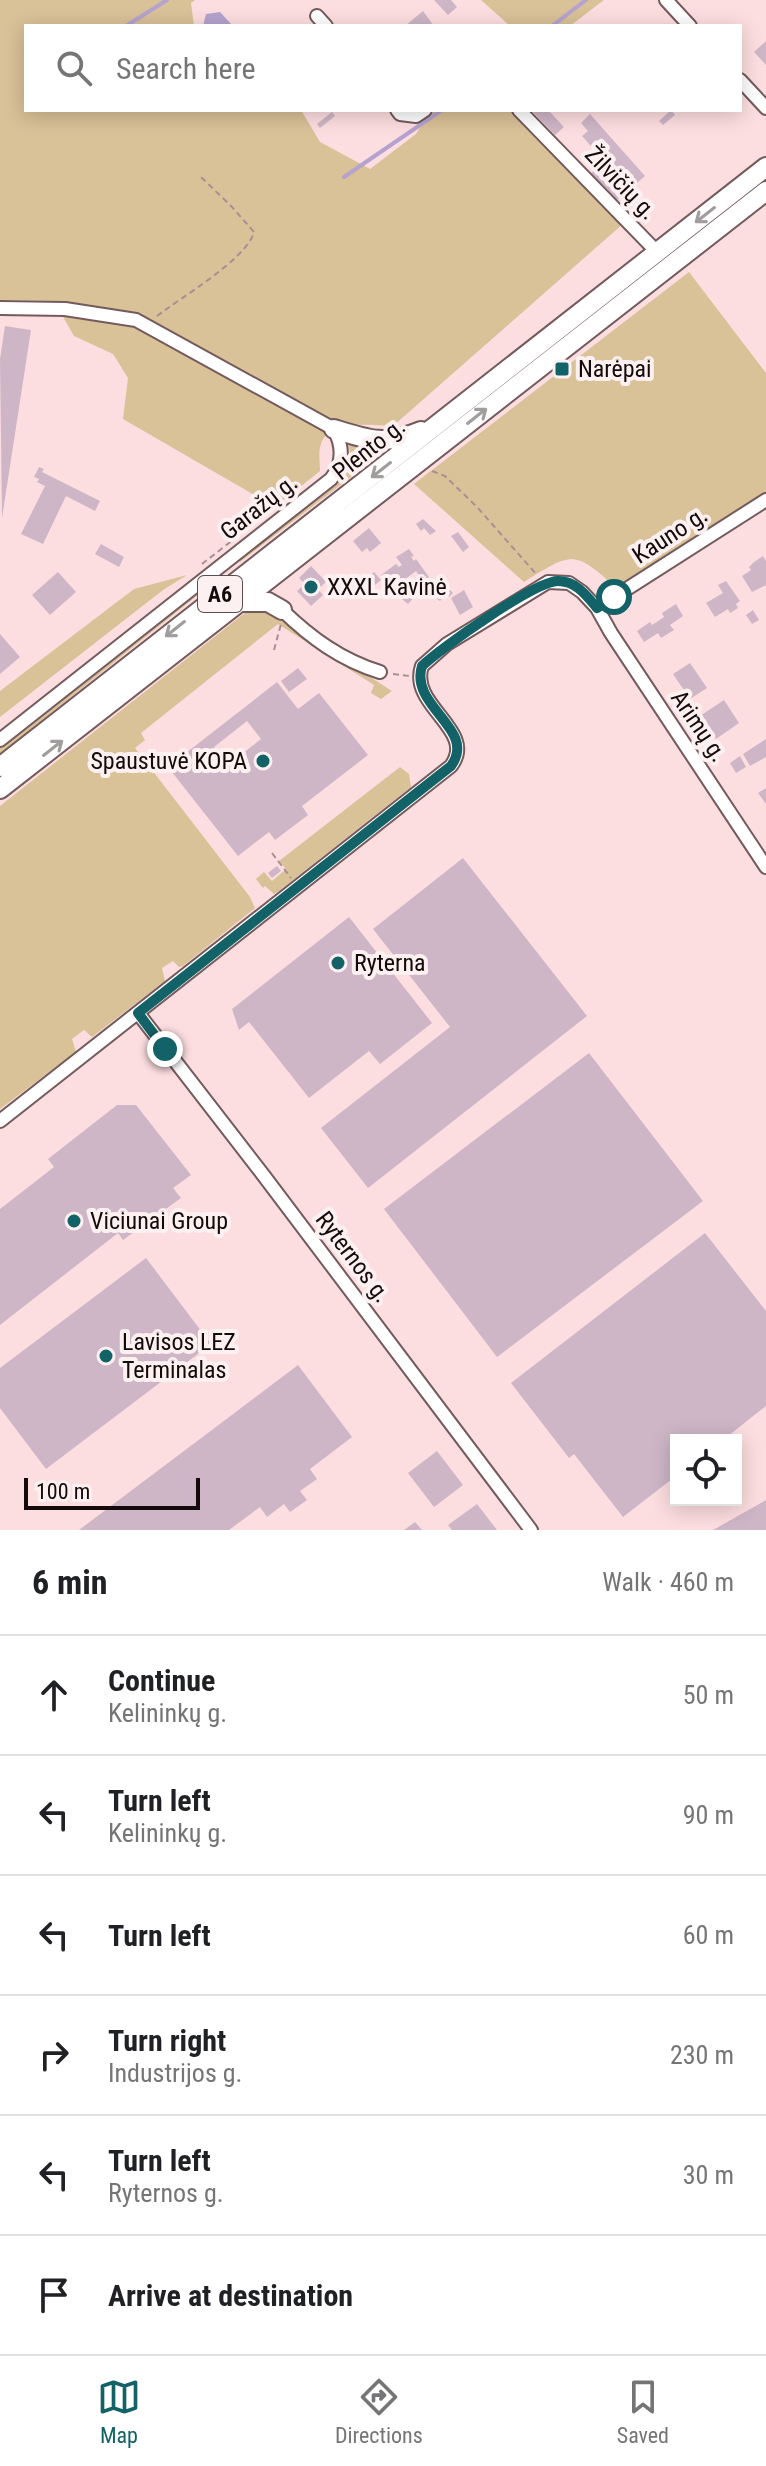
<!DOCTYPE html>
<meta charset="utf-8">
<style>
:root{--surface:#fff;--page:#f2f2f2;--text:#202124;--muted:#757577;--line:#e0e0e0;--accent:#126267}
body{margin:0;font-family:"Roboto Condensed",sans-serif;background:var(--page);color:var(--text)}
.controls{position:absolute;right:24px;bottom:24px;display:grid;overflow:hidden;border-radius:0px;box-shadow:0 4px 20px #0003}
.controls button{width:72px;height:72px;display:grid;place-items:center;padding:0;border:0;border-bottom:2px solid var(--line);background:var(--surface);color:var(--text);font:40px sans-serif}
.scale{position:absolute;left:24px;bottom:20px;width:176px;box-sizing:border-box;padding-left:8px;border:4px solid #140a0b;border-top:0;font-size:22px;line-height:28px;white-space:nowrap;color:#140a0b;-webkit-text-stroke:6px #fdf0f1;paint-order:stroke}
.stop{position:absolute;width:24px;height:24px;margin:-18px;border:6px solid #126267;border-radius:50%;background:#fff}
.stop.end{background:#126267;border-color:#fff;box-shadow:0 2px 8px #0008}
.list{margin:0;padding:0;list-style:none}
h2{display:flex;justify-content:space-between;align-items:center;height:104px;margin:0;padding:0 32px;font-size:34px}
h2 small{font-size:26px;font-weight:400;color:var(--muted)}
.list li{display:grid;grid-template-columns:52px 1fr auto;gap:24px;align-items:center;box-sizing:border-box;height:120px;padding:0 32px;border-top:2px solid var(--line)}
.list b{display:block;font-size:30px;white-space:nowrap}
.list p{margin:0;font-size:26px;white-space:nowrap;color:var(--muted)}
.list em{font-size:26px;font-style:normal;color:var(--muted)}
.icon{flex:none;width:44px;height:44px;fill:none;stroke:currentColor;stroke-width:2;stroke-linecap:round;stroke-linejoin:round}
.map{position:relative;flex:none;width:766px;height:1530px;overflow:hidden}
.search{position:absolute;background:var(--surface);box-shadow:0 4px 20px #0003;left:24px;right:24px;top:24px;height:88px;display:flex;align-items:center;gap:20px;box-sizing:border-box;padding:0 28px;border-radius:0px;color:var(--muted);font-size:30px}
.sheet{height:824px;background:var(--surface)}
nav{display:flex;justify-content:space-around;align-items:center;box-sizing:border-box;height:112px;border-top:2px solid var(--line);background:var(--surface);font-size:22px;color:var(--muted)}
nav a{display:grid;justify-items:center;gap:4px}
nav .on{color:var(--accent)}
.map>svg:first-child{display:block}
.green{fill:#d9c198}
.water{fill:#b5a3ce}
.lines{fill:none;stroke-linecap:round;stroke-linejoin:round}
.stream{stroke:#b5a3ce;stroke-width:4}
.building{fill:#ceb6c6;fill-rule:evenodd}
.minor-casing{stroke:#745a5c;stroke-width:16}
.highway-casing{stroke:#745a5c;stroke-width:22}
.path{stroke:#a79092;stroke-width:2;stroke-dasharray:6 4;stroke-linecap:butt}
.minor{stroke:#fff;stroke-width:12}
.highway{stroke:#fff;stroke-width:18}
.oneway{stroke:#a19d9d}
.route{stroke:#126267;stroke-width:10}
.poi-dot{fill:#126267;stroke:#fdf0f1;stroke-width:3}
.labels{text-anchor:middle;stroke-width:8;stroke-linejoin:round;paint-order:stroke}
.shield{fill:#fdf0f1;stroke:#5a4f50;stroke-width:2}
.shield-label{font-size:22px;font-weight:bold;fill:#140a0b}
.street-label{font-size:24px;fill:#140a0b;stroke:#fdf0f1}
.poi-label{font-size:24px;fill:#140a0b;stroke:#fdf0f1;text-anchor:start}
</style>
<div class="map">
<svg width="766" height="1530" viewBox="0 0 766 1530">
<rect width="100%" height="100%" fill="#fddee0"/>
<path class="green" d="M0,0H195L191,3L194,26H26V110H301L320,142L370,169L416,134L427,116L436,110H511L624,223L393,426C371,426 330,418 321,444C318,452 320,462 320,471L275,507L123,419L128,378L113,354L74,336L54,301L0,300Z
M481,0H604L570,26H510Z
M689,272L766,373V492L694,542L615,587C574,549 571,553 524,582L414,484Z
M348,440L390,447L240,562L238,559L340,480L350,455Z
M187,575L163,590L0,717V691L134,589Z
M217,575L219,578L0,754V747Z
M251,608L265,610L392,691L381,699L371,693L374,685L278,624L141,733L145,740L135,748L250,897L255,908L183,966L179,967L173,961L162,968L165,981L92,1037L84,1030L72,1039L76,1052L0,1109V806Z
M400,767L409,774L411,787L279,891L274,894L265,886L263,888L256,879L264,872L272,881L286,869L279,861Z"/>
<path class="water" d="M220,12L233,26H203L206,14Z"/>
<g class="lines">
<path class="stream" d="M126,26L167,0
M552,26L586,0
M344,177L442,110"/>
</g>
<path class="building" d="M434,0H451L457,7L448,15Z
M423,11L434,26H405Z
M766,41V65L754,52Z
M531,110H548L564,127L555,135Z
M671,110L675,115L663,125L659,121Z
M332,112L335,116L320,128L317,124Z
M590,114L645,176L616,201L591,173L604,161L582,136L588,131L581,123Z
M5,326L31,330L2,518L0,359Z
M39,467L44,469L42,472L100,501L95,511L66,496L43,544L21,534L45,486L37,482L39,479L34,477Z
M423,519L436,531L430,535L424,528L421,531L416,524Z
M369,528L381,543L370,552L367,548L362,552L353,541Z
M458,532L469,547L463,552L451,536Z
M101,544L124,557L119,567L95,554Z
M409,549L414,556L411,557L414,561L416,559L429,577L423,581L416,571L392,589L381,575L396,564L399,567L402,565L396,557Z
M763,556L766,561V585L752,592L742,576L751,570L749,567L754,562Z
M311,566L326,582L318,589L323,595L311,606L297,591L305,584L299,578Z
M58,572L76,592L50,615L32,595Z
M374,572L381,580L370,589L363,581Z
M726,581L740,601L736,604L738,608L730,613L728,609L715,617L706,603L723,593L718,585Z
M446,586L453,593L449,597L446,594L440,601L435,597Z
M413,588L418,593L408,604L402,599Z
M464,590L473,607L460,615L451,598Z
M676,604L683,616L670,625L674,630L661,638L658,633L644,642L637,631L650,622L652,625L664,617L662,613Z
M753,610L759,620L752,624L746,615Z
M0,634L20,657L0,674Z
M690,663L707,688L690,699L673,674Z
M298,668L307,679L289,692L281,681Z
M277,682L298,709L319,693L368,755L302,806L308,815L275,840L269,832L238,856L168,767ZM247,721L261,739L228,765L214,747Z
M724,700L739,723L716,739L700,716Z
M766,739V757L750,766L743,754Z
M740,756L746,767L736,773L730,763Z
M766,788V804L758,793Z
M463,858L587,1016L368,1188L321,1128L450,1027L373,929Z
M277,866L281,871L272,878L268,873Z
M349,917L432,1023L380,1064L369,1051L309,1098L249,1022L239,1030L232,1009Z
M589,1053L703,1201L497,1357L384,1209Z
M117,1105H136L191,1175L173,1188L181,1198L123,1240L118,1233L0,1325V1209L54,1167L48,1159Z
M705,1233L766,1311V1406L723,1440H676V1476L623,1517L574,1454L569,1458L511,1383Z
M146,1258L211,1344L46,1469L0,1408V1368Z
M298,1365L352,1437L310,1469L317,1479L300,1491L307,1500L290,1512L284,1504L267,1517L260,1507L229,1530H79Z
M437,1451L463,1485L434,1507L408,1473Z
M766,1500V1530H713Z
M477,1504L497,1530H452L448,1525Z
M415,1522L422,1530H404Z"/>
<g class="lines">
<g class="minor-casing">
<path id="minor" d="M666,0L690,26
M317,16L326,26
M740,80L766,108
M397,110L400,114L416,116L425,110
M519,110L658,253
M0,308L65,309L136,320L334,429C343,446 344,463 331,479L0,740
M597,608L766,500
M282,610C311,638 341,660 380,672
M138,1013L264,1176L531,1530
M0,1121L451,766C478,730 408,706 422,666L447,644L548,582L569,583L582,592L597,608L611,633L766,867"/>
</g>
<g class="highway-casing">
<path id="highway" d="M334,429C369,440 385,446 421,431
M237,602H268L282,610
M0,767L766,167
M0,789L766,191"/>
</g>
<path class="path" d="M157,316C180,298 247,259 254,232L232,207L201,177
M432,471L445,476L477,507L537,575
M202,564L238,536
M274,650L281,624
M393,674L410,676
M272,853L291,878"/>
<use href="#minor" class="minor"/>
<use href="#highway" class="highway"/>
</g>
<defs><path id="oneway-shaft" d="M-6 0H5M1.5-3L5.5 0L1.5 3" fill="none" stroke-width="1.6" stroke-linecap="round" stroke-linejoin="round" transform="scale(2)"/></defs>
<g class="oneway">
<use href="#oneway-shaft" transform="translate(705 215) rotate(142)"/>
<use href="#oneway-shaft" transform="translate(477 416) rotate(-38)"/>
<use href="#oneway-shaft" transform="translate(381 470) rotate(142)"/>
<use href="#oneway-shaft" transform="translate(175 629) rotate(142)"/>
<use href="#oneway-shaft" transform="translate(53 748) rotate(-38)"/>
</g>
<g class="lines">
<path class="route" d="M165,1049L138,1013L451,766C478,729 409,707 422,666C441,648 535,581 558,581C576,581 586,595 597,608L614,597"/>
</g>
<g class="poi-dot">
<rect x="554" y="361" width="16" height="16" rx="4"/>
<circle cx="311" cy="587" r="8"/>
<circle cx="263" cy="761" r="8"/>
<circle cx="338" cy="963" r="8"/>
<circle cx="74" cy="1221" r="8"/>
<circle cx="106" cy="1356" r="8"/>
</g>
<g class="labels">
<rect class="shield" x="198" y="576" width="44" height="36" rx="6"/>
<g class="shield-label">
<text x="220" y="602">A6</text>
</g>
<g class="street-label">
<text transform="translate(621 183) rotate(46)" y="8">Žilvičių g.</text>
<text transform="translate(369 449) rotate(-38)" y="8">Plento g.</text>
<text transform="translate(259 507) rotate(-38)" y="8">Garažų g.</text>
<text transform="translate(670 535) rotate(-33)" y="8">Kauno g.</text>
<text transform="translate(699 726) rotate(56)" y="8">Arimų g.</text>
<text transform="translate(353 1257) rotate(53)" y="8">Ryternos g.</text>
</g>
<g class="poi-label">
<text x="578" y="377">Narėpai</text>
<text x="327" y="595">XXXL Kavinė</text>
<text x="247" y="769" text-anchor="end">Spaustuvė KOPA</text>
<text x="354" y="971">Ryterna</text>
<text x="90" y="1229">Viciunai Group</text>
<text x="122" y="1350">Lavisos LEZ<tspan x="122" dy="28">Terminalas</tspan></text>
</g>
</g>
</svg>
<div class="controls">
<button><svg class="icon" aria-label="locate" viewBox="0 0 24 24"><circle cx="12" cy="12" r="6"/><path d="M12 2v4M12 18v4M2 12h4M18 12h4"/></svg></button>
</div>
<div class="scale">100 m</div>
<div class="stop" style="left:614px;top:597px"></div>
<div class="stop end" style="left:165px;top:1049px"></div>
<div class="search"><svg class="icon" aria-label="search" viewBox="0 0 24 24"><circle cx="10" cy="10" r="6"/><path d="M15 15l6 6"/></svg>Search here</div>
</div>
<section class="sheet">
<h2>6 min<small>Walk · 460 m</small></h2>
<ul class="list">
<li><svg class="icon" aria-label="ahead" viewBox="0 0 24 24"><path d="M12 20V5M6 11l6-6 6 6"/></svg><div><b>Continue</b><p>Kelininkų g.</p></div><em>50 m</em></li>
<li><svg class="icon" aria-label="left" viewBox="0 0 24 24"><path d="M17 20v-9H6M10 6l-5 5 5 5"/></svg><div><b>Turn left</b><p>Kelininkų g.</p></div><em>90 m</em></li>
<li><svg class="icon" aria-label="left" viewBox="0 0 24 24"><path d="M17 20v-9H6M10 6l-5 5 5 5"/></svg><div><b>Turn left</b></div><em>60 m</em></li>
<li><svg class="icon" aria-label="right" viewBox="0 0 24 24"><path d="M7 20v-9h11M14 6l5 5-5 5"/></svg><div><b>Turn right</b><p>Industrijos g.</p></div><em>230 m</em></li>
<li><svg class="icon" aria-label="left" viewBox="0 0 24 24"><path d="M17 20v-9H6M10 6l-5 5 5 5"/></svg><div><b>Turn left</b><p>Ryternos g.</p></div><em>30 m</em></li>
<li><svg class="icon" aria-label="arrive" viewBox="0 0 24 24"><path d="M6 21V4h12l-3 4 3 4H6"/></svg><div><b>Arrive at destination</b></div></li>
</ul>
</section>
<nav>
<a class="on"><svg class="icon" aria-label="map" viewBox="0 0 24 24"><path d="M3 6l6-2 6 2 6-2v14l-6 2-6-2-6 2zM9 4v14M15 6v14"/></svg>Map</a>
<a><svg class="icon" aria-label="directions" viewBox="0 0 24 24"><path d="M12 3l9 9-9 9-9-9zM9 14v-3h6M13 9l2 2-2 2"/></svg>Directions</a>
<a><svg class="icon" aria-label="saved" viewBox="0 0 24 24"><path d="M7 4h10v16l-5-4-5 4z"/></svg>Saved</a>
</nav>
